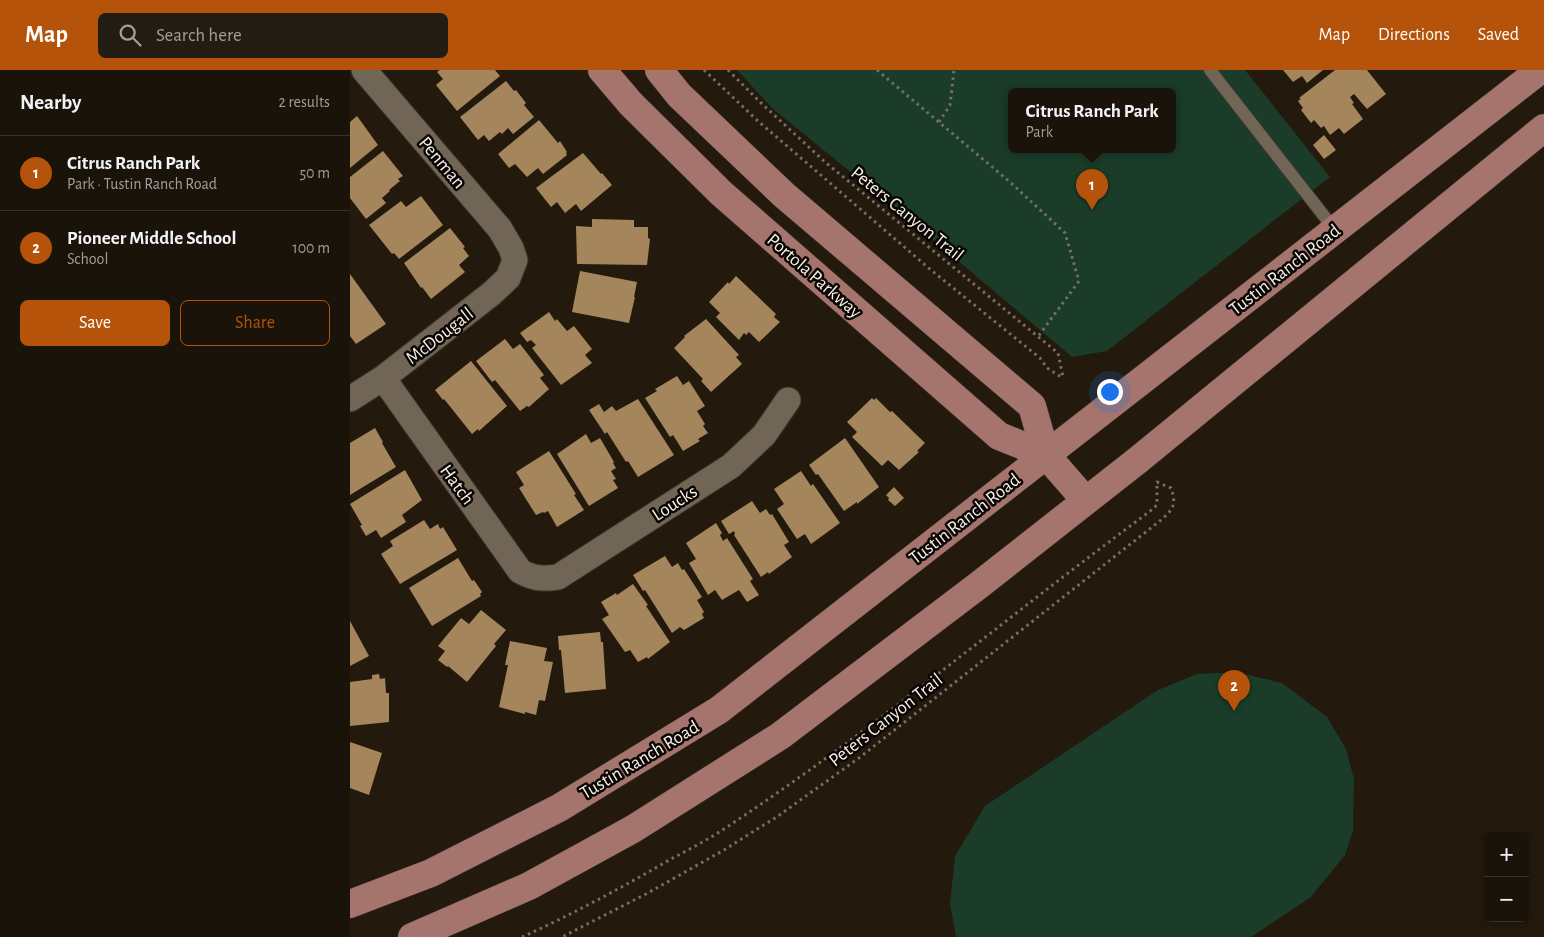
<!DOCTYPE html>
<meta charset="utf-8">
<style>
:root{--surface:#1a1309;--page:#231c12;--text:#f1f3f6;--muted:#9f9e9c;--line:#38322a;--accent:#b45309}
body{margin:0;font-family:"Alegreya Sans",sans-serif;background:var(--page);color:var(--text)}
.controls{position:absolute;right:15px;bottom:15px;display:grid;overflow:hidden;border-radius:8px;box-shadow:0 2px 8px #0003}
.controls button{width:45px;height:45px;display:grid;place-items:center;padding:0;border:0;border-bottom:1px solid var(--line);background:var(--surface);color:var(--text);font:25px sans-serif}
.you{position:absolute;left:759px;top:321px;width:18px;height:18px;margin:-12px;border:4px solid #fff;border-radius:50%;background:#1a73e8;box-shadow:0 0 0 8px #1a73e833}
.badge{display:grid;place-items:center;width:32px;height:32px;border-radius:50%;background:var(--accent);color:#fff;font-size:16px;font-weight:700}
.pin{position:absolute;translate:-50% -41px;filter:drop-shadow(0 1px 2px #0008)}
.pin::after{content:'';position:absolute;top:26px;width:18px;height:15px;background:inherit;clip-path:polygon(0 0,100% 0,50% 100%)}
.popup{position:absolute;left:658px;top:18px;width:168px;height:65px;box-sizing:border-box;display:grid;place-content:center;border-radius:8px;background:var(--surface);filter:drop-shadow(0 1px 4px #0005);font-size:16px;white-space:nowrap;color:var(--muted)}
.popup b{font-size:19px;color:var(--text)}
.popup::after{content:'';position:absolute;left:50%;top:100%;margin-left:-10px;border:10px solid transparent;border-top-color:var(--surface)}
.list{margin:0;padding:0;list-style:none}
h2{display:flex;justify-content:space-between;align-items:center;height:65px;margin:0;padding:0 20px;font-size:21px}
h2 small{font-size:16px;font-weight:400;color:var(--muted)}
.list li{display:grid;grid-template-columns:32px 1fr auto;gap:15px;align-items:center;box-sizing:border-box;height:75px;padding:0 20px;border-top:1px solid var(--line)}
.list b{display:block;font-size:19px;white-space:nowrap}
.list p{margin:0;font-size:16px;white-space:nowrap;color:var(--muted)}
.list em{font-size:16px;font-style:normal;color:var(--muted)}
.actions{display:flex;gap:10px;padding:15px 20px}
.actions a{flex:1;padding:11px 0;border:1px solid var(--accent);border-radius:8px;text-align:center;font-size:18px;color:var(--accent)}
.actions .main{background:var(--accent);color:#fff}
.icon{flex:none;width:28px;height:28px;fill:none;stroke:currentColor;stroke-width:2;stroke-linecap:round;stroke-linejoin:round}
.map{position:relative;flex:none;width:1194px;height:867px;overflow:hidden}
header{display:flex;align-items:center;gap:30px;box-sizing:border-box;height:70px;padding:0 25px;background:var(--accent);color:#fff}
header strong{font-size:24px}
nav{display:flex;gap:28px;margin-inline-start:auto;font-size:18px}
.search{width:350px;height:45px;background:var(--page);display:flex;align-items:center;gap:12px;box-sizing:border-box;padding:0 18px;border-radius:8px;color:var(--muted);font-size:19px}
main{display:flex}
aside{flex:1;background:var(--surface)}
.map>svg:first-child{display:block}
.green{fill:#1b3c29;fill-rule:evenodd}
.building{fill:#a5865c}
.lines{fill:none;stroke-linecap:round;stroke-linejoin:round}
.lane-casing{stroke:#3b342e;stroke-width:14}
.street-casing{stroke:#3b342e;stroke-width:27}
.primary-casing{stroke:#3b342e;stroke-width:29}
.path{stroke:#786f64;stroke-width:3;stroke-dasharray:2.5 4;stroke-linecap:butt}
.lane{stroke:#716556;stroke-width:12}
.street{stroke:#716556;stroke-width:25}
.primary{stroke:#a5756d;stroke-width:28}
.labels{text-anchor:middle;stroke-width:5;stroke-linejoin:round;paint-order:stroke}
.street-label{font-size:19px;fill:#f7f0e8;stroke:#090502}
</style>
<header>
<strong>Map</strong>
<div class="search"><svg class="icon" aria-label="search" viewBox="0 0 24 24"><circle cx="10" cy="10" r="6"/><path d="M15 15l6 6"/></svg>Search here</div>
<nav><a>Map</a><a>Directions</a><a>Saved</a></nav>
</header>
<main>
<aside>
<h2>Nearby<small>2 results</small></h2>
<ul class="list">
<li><span class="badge">1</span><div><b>Citrus Ranch Park</b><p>Park · Tustin Ranch Road</p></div><em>50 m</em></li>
<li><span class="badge">2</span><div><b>Pioneer Middle School</b><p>School</p></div><em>100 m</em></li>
</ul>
<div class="actions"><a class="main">Save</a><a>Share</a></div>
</aside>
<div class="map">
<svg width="1194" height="867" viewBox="0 0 1194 867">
<rect width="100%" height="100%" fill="#23190c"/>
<path class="green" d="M387,0H895L980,107L757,281L722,287L587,173L422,38ZM662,21H822V79H662Z
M886,602L932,613L977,647L996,679L1004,709L1003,761L995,785L961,827L901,867H606L600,834L605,786L635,736L808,620L847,604Z"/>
<path class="building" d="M90,0H145L150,6L107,41L86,15L93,9L87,2Z
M933,0H973L957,13L952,6L943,12Z
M985,0H1017L1036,24L1017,39L1004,24L1000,27L1004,33L1002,34L1013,49L994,64L989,58L980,65L974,56L971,58L964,50L961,53L951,40L953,38L948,31L951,29L949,28Z
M156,11L164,21L166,20L176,33L174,35L184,47L163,64L158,58L152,64L150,62L139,71L134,65L128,70L110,47Z
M7,46L28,75L0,98V52Z
M189,50L208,73L210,71L217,82L216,83L217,85L193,104L188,98L177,107L165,94L159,98L148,84Z
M974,65L986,80L974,89L963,75Z
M33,81L53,106L48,109L50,111L39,120L40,121L32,128L36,133L16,149L0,128V107Z
M233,83L251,104L252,103L262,115L231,141L226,134L215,143L207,132L201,137L186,118Z
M71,126L93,155L49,189L44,183L42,184L19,155L51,131L56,137Z
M242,149L284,150V157H298V168L300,169L297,195L227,194L226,156L242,157Z
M100,158L115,177L113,178L119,186L109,195L115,202L81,229L72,217L71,218L54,193Z
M230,201L287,212L284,227H285L279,253L222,242Z
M0,204L36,254L6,274L0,266Z
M386,206L426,244L424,247L430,252L409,272L399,262L396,265L394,263L389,270L366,247L370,243L359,232L378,212L379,214Z
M199,242L205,251L207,249L217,261L224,256L242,279L235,285L242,293L211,315L182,278L186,275L181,270L177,272L170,263Z
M356,249L389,285L386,287L392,294L361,322L351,311L353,309L324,278L335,267L334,266Z
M155,269L163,279L170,274L194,305L190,308L199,319L179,337L177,336L170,341L145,310L142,312L126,291Z
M121,291L157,336L129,361L128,359L122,364L94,329L93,330L85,320Z
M327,306L333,315L339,311L355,336L347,341L355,354L353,356L358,363L348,369L350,371L333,381L323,365L320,367L295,328L307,321L305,319Z
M522,328L524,330L526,328L540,342L542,341L575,373L567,381L569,382L549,400L538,390L532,396L502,367L507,362L497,352Z
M288,329L324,385L288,407L278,391L276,392L257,362L255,364L239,340L249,334L254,342L262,336L266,341Z
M25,358L33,372L32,373L46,397L0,425V373Z
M236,364L241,373L250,368L264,392L263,393L266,398L261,401L266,409L263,410L268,418L239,436L207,384Z
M495,368L529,417L507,434V432L494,441L468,404L466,405L459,395Z
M199,381L226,424L224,425L234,440L207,457L198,441L194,443L193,442L186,445L169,418L174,415L166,402Z
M55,400L72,430L52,445L56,452L31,468L26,460L16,466L10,456L12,455L0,434Z
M451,401L461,416L463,414L490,453L461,474L455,464L447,469L427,439L434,434L424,419Z
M544,417L554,428L545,436L538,430L539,428L536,425Z
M402,431L410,443L416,439L420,445L422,444L439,472L434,475L442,487L419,504L418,502L411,507L384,465L385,464L384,461L379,464L371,451Z
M74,450L80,459L88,454L90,459L93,457L107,480L50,514L31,484L43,476L40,471Z
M366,453L372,463L370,465L373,471L377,468L403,509L400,511L409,525L397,532L389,520L372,530L365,520L358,525L339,493L346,489L336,473Z
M315,486L322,497L328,493L332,500L334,499L352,527L347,530L354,542L352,544L354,548L334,560L330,557L322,563L295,520L293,521L283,505Z
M108,488L122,511L124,510L132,522L130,524L131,526L82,556L59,518Z
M283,514L298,535L296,536L320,572L298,589L297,587L288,592L280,580L275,582L252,549L259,545L251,532L266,523L267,525Z
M131,540L156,560L144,574L146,576L117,612L98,596L97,597L88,590L95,581L88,576L111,548L119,554Z
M0,551L19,586L0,596Z
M250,562L251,572H253L256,619L215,623L211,580H209L208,566Z
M160,571L197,578L194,591L203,592L195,631L189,630L186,645L175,642V644L149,637L158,595H155Z
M29,604L30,609L35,608L36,623H39V652L0,656V612L22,609V605Z
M0,672L32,683L19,725L0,718Z"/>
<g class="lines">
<g class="lane-casing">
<path id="lane" d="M860,0L985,160"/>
</g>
<g class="street-casing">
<path id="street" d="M33,308L170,501C184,509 193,509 208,507L381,396L414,365L438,330
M0,329L33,308L141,224L158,208L165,190L161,178L150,159L14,0"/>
</g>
<g class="primary-casing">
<path id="primary" d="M252,0L281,34L371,123L649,366L696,385
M309,0L329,25L434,125L682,336L696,385L736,431
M0,834L81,803L209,738L369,640L1190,0
M62,867L179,816L283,759L430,666L629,515L788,390L1194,58"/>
</g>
<path class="path" d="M354,0L408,51L581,200L690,288L697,298L713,308
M378,0L410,32L475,92L708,283L713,307
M527,0L660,112L715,163L729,211L687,268
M589,52L600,35L604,0
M172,867C223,844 273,817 321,789C340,779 359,769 377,757C524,660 658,546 799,442L807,435V412L821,418C827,435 823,439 811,450L509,688L428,746L374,780L296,824L212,867"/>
<use href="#lane" class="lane"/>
<use href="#street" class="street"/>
<use href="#primary" class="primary"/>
</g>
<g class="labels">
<g class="street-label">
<text transform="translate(93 92) rotate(50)" y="7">Penman</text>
<text transform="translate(558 143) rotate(39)" y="7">Peters Canyon Trail</text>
<text transform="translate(934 199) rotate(-38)" y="7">Tustin Ranch Road</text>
<text transform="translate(465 205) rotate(41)" y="7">Portola Parkway</text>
<text transform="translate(89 265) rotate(-38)" y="7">McDougall</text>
<text transform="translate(108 414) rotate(54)" y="7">Hatch</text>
<text transform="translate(324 432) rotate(-33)" y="7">Loucks</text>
<text transform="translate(614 448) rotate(-38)" y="7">Tustin Ranch Road</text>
<text transform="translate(535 649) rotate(-38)" y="7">Peters Canyon Trail</text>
<text transform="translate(289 689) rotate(-31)" y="7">Tustin Ranch Road</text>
</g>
</g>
</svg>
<div class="controls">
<button>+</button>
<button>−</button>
</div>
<div class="you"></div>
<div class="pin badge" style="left:742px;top:140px">1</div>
<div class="popup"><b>Citrus Ranch Park</b>Park</div>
<div class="pin badge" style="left:884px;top:641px">2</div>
</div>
</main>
